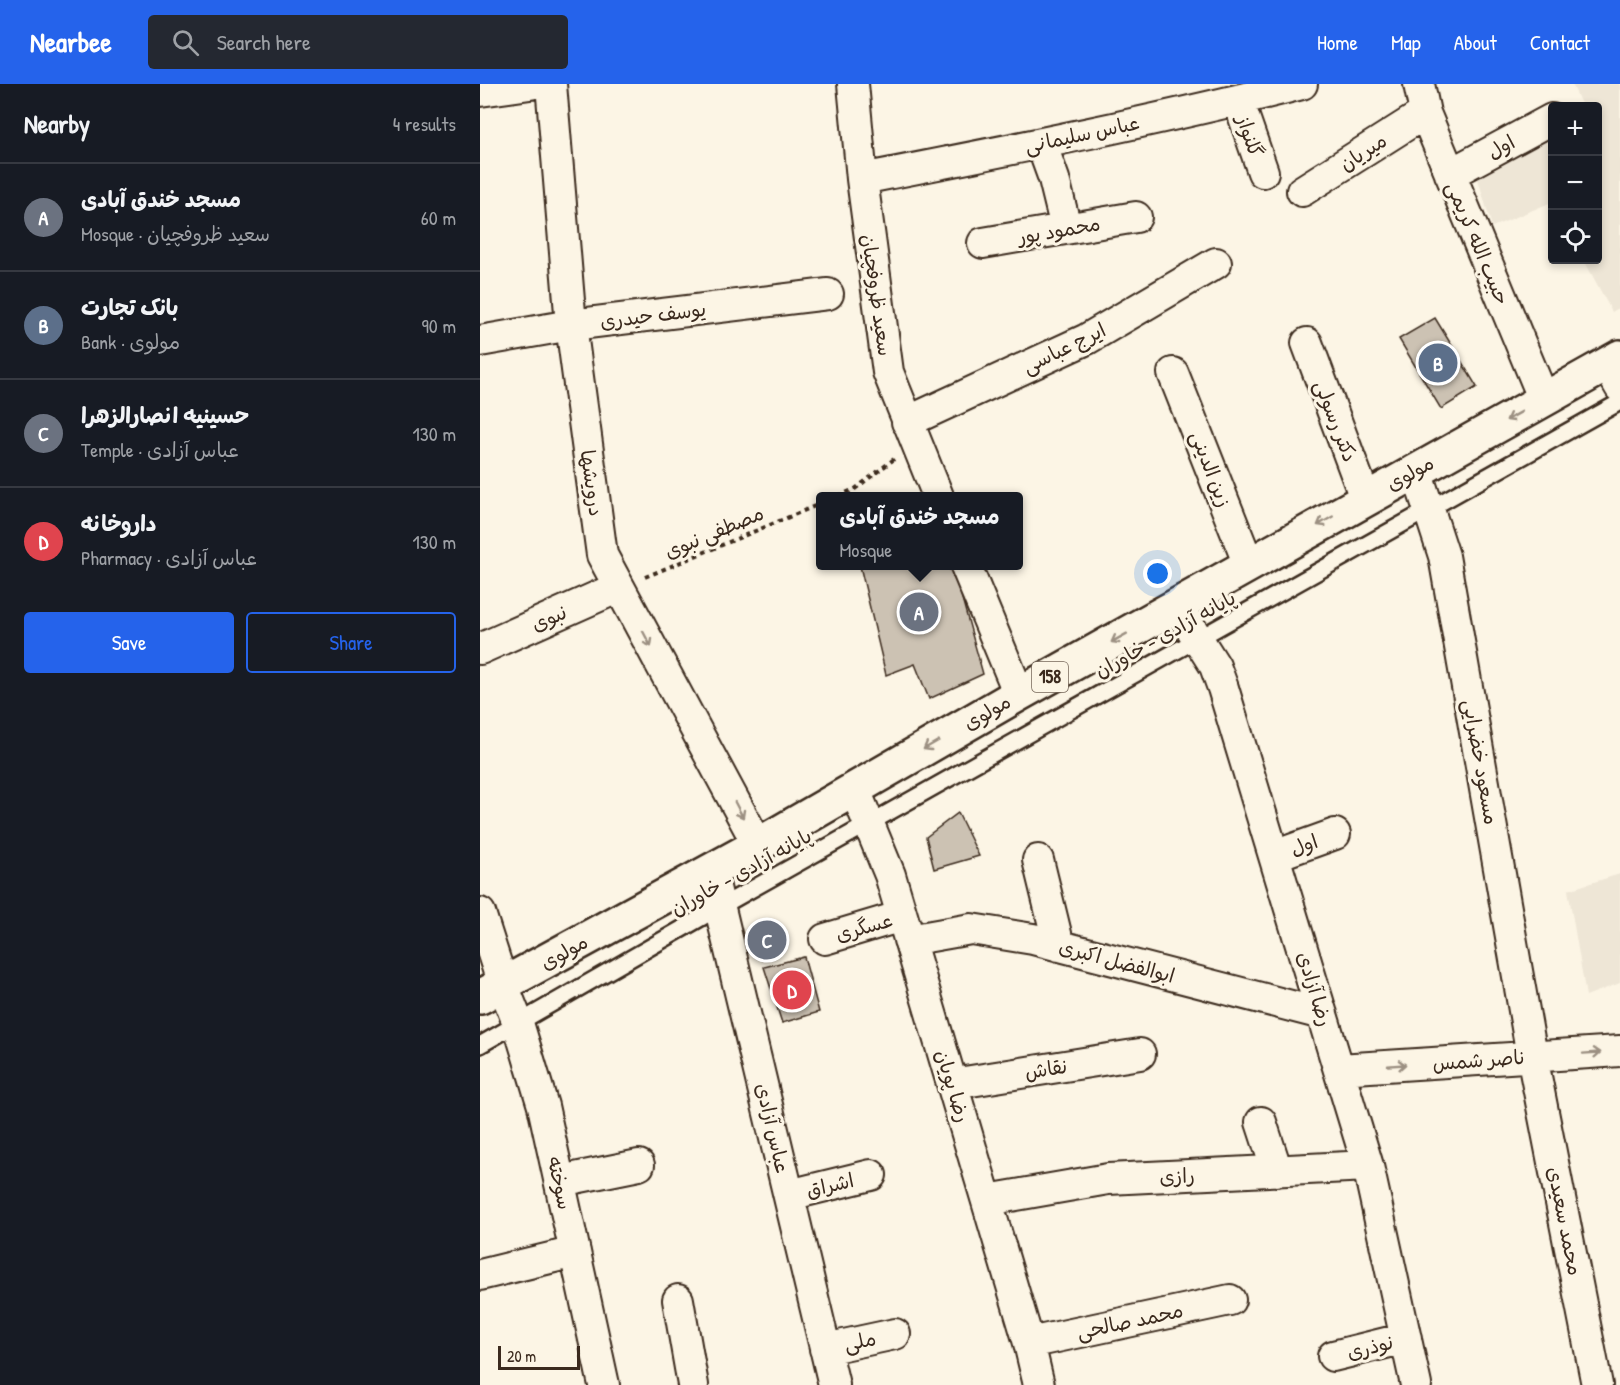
<!DOCTYPE html>
<meta charset="utf-8">
<style>
:root{--surface:#171b24;--page:#242831;--text:#f1f3f6;--muted:#9ea1a6;--line:#363941;--accent:#2563eb}
body{margin:0;font-family:"Patrick Hand","Playpen Sans Arabic",sans-serif;background:var(--page);color:var(--text)}
.controls{position:absolute;right:18px;top:18px;display:grid;overflow:hidden;border-radius:6px;box-shadow:0 3px 9px #0003}
.controls button{width:54px;height:54px;display:grid;place-items:center;padding:0;border:0;border-bottom:2px solid var(--line);background:var(--surface);color:var(--text);font:30px sans-serif}
.scale{position:absolute;left:18px;bottom:15px;width:82px;box-sizing:border-box;padding-left:6px;border:3px solid #3b2a1e;border-top:0;font-size:16px;line-height:21px;white-space:nowrap;color:#3b2a1e;-webkit-text-stroke:4px #fcf5e5;paint-order:stroke}
.you{position:absolute;left:678px;top:490px;width:21px;height:21px;margin:-15px;border:4px solid #fff;border-radius:50%;background:#1a73e8;box-shadow:0 0 0 9px #1a73e833}
.badge{display:grid;place-items:center;width:39px;height:39px;border-radius:50%;background:var(--accent);color:#fff;font-size:20px;font-weight:700}
.pin{position:absolute;translate:-50% -50%;border:3px solid #fff;box-shadow:0 2px 6px #0006}
.popup{position:absolute;left:336px;top:408px;width:207px;height:78px;box-sizing:border-box;display:grid;place-content:center;border-radius:6px;background:var(--surface);filter:drop-shadow(0 2px 4px #0005);font-size:20px;white-space:nowrap;color:var(--muted)}
.popup b{font-size:22px;color:var(--text)}
.popup::after{content:'';position:absolute;left:50%;top:100%;margin-left:-12px;border:12px solid transparent;border-top-color:var(--surface)}
.list{margin:0;padding:0;list-style:none}
h2{display:flex;justify-content:space-between;align-items:center;height:78px;margin:0;padding:0 24px;font-size:26px}
h2 small{font-size:20px;font-weight:400;color:var(--muted)}
.list li{display:grid;grid-template-columns:39px 1fr auto;gap:18px;align-items:center;box-sizing:border-box;height:108px;padding:0 24px;border-top:2px solid var(--line)}
.list b{display:block;font-size:22px;white-space:nowrap}
.list p{margin:0;font-size:20px;white-space:nowrap;color:var(--muted)}
.list em{font-size:20px;font-style:normal;color:var(--muted)}
.actions{display:flex;gap:12px;padding:18px 24px}
.actions a{flex:1;padding:14px 0;border:2px solid var(--accent);border-radius:6px;text-align:center;font-size:21px;color:var(--accent)}
.actions .main{background:var(--accent);color:#fff}
.icon{flex:none;width:33px;height:33px;fill:none;stroke:currentColor;stroke-width:2;stroke-linecap:round;stroke-linejoin:round}
.map{position:relative;flex:none;width:1140px;height:1301px;overflow:hidden}
header{display:flex;align-items:center;gap:36px;box-sizing:border-box;height:84px;padding:0 30px;background:var(--accent);color:#fff}
header strong{font-size:28px}
nav{display:flex;gap:33px;margin-inline-start:auto;font-size:21px}
.search{width:420px;height:54px;background:var(--page);display:flex;align-items:center;gap:15px;box-sizing:border-box;padding:0 21px;border-radius:6px;color:var(--muted);font-size:22px}
main{display:flex}
aside{flex:1;background:var(--surface)}
.map>svg:first-child{display:block}
.built{fill:#eee6d6}
.building{fill:#ccc2b3;stroke:#3b2a1e;stroke-width:1.5}
.lines{fill:none;stroke-linecap:round;stroke-linejoin:round}
.lane-casing{stroke:#3b2a1e;stroke-width:20}
.street-casing{stroke:#3b2a1e;stroke-width:34}
.primary-casing{stroke:#3b2a1e;stroke-width:38}
.path{stroke:#3b2a1e;stroke-width:4;stroke-dasharray:4.5 4.5;stroke-linecap:butt}
.lane{stroke:#fcf5e5;stroke-width:15}
.street{stroke:#fcf5e5;stroke-width:30}
.primary{stroke:#fcf5e5;stroke-width:33}
.oneway{stroke:#9c9082}
.labels{text-anchor:middle;stroke-width:6;stroke-linejoin:round;paint-order:stroke}
.shield{fill:#fcf5e5;stroke:#75675a;stroke-width:1.5}
.shield-label{font-size:18px;font-weight:bold;fill:#3b2a1e}
.street-label{font-size:20px;fill:#3b2a1e;stroke:#fcf5e5}
</style>
<header>
<strong>Nearbee</strong>
<div class="search"><svg class="icon" aria-label="search" viewBox="0 0 24 24"><circle cx="10" cy="10" r="6"/><path d="M15 15l6 6"/></svg>Search here</div>
<nav><a>Home</a><a>Map</a><a>About</a><a>Contact</a></nav>
</header>
<main>
<aside>
<h2>Nearby<small>4 results</small></h2>
<ul class="list">
<li><span class="badge" style="background:#6b7280">A</span><div><b>مسجد خندق آبادی</b><p>Mosque · سعید ظروفچیان</p></div><em>60 m</em></li>
<li><span class="badge" style="background:#5c6f8a">B</span><div><b>بانک تجارت</b><p>Bank · مولوی</p></div><em>90 m</em></li>
<li><span class="badge" style="background:#6b7280">C</span><div><b>حسینیه انصارالزهرا</b><p>Temple · عباس آزادی</p></div><em>130 m</em></li>
<li><span class="badge" style="background:#e0444e">D</span><div><b>داروخانه</b><p>Pharmacy · عباس آزادی</p></div><em>130 m</em></li>
</ul>
<div class="actions"><a class="main">Save</a><a>Share</a></div>
</aside>
<div class="map">
<svg width="1140" height="1301" viewBox="0 0 1140 1301">
<rect width="100%" height="100%" fill="#fcf5e5"/>
<filter id="ink" filterUnits="userSpaceOnUse"><feTurbulence type="fractalNoise" baseFrequency=".0167" numOctaves="2"/><feDisplacementMap in="SourceGraphic" scale="12" xChannelSelector="R" yChannelSelector="G"/><feConvolveMatrix kernelMatrix="1 2 1 2 8 2 1 2 1" color-interpolation-filters="sRGB"/></filter>
<g filter="url(#ink)">
<path class="built" d="M1092,0H1140V223L1132,228L1104,176H1118V22H1102Z
M1072,50V118L1012,143L996,88Z
M1140,790V899L1106,912L1088,806Z"/>
<path class="building" d="M955,234L997,303L961,325L919,255Z
M380,482H473L503,590L449,615L435,580L406,591Z
M478,729L499,772L454,785L446,753Z
M324,873L339,928L302,939L284,883Z"/>
<g class="lines">
<g class="lane-casing">
<path id="lane" d="M0,961L240,823L1140,318"/>
</g>
<g class="street-casing">
<path id="street" d="M71,0L91,241L122,471L278,761
M373,0L382,95L408,288L458,412
M939,0L945,29L1064,316
M0,7L50,0
M758,16L783,88
M561,59L574,95L586,144
M970,90L1072,35
M382,95C529,66 677,37 822,0
M822,107L945,29
M503,159L656,133
M0,257L91,241L348,210
M827,259L885,414
M1127,280L1140,303
M693,289L769,481
M427,338L607,255L736,179
M936,386L964,472L1052,972L1117,1301
M486,482L539,610
M697,522L735,582L743,604L888,1082L936,1301
M0,565L139,503
M375,706L410,791L549,1259L559,1301
M794,772L855,750
M558,776L579,862
M231,787L354,1301
M0,829L23,901L38,939L63,1022L124,1301
M345,855L422,832
M429,856L491,845L553,855L842,930
M859,985L1140,967
M472,1000L660,970
M781,1038L797,1087
M80,1097L159,1081
M309,1111L391,1091
M507,1116L628,1095L888,1082
M0,1191L95,1168
M198,1216L213,1301
M549,1259L750,1216
M345,1265L415,1250
M853,1272L926,1254"/>
</g>
<g class="primary-casing">
<path id="primary" d="M0,913L278,761L539,610L1140,273"/>
</g>
<path class="path" d="M358,412L375,405L414,375
M165,493L340,420"/>
<use href="#lane" class="lane"/>
<use href="#street" class="street"/>
<use href="#primary" class="primary"/>
</g>
<defs><path id="oneway-shaft" d="M-6 0H5M1.5-3L5.5 0L1.5 3" fill="none" stroke-width="1.6" stroke-linecap="round" stroke-linejoin="round" transform="scale(1.5)"/></defs>
<g class="oneway">
<use href="#oneway-shaft" transform="translate(1034 332) rotate(151)"/>
<use href="#oneway-shaft" transform="translate(845 437) rotate(150)"/>
<use href="#oneway-shaft" transform="translate(639 554) rotate(151)"/>
<use href="#oneway-shaft" transform="translate(167 555) rotate(62)"/>
<use href="#oneway-shaft" transform="translate(451 661) rotate(150)"/>
<use href="#oneway-shaft" transform="translate(259 726) rotate(62)"/>
<use href="#oneway-shaft" transform="translate(1112 969) rotate(-4)"/>
<use href="#oneway-shaft" transform="translate(917 981) rotate(-4)"/>
</g>
</g>
<g class="labels">
<rect class="shield" x="552" y="578" width="36" height="30" rx="4.5"/>
<g class="shield-label">
<text x="570" y="599">158</text>
</g>
<g class="street-label">
<text transform="translate(602 50) rotate(-12)" y="7">عباس سلیمانی</text>
<text transform="translate(770 52) rotate(71)" y="7">گلنواز</text>
<text transform="translate(1021 63) rotate(-29)" y="7">اول</text>
<text transform="translate(883 68) rotate(-33)" y="7">میریان</text>
<text transform="translate(579 146) rotate(-10)" y="7">محمود پور</text>
<text transform="translate(998 159) rotate(67)" y="7">حبیب الله کریمی</text>
<text transform="translate(397 211) rotate(82)" y="7">سعید ظروفچیان</text>
<text transform="translate(173 231) rotate(-7)" y="7">یوسف حیدری</text>
<text transform="translate(584 264) rotate(-26)" y="7">ایرج عباسی</text>
<text transform="translate(856 337) rotate(69)" y="7">دکتر رسولی</text>
<text transform="translate(731 385) rotate(69)" y="7">زین الدینی</text>
<text transform="translate(930 389) rotate(-29)" y="7">مولوی</text>
<text transform="translate(112 399) rotate(82)" y="7">درویشها</text>
<text transform="translate(234 448) rotate(-23)" y="7">مصطفی نبوی</text>
<text transform="translate(69 534) rotate(-24)" y="7">نبوی</text>
<text transform="translate(685 550) rotate(-29)" y="7">پایانه آزادی - خاوران</text>
<text transform="translate(507 628) rotate(-30)" y="7">مولوی</text>
<text transform="translate(1001 678) rotate(80)" y="7">مسعود خضرایی</text>
<text transform="translate(824 761) rotate(-20)" y="7">اول</text>
<text transform="translate(261 788) rotate(-29)" y="7">پایانه آزادی - خاوران</text>
<text transform="translate(384 843) rotate(-16)" y="7">عسگری</text>
<text transform="translate(84 868) rotate(-29)" y="7">مولوی</text>
<text transform="translate(637 877) rotate(15)" y="7">ابوالفضل اکبری</text>
<text transform="translate(835 905) rotate(73)" y="7">رضا آزادی</text>
<text transform="translate(999 976) rotate(-4)" y="7">ناصر شمس</text>
<text transform="translate(566 985) rotate(-9)" y="7">نقاش</text>
<text transform="translate(473 1002) rotate(73)" y="7">رضا پویان</text>
<text transform="translate(293 1044) rotate(77)" y="7">عباس آزادی</text>
<text transform="translate(697 1092) rotate(-3)" y="7">رازی</text>
<text transform="translate(80 1099) rotate(78)" y="7">سوخته</text>
<text transform="translate(350 1101) rotate(-13)" y="7">اشراق</text>
<text transform="translate(1085 1137) rotate(79)" y="7">محمد سعیدی</text>
<text transform="translate(650 1237) rotate(-12)" y="7">محمد صالحی</text>
<text transform="translate(380 1257) rotate(-12)" y="7">ملی</text>
<text transform="translate(890 1263) rotate(-14)" y="7">نوذری</text>
</g>
</g>
</svg>
<div class="controls">
<button>+</button>
<button>−</button>
<button><svg class="icon" aria-label="locate" viewBox="0 0 24 24"><circle cx="12" cy="12" r="6"/><path d="M12 2v4M12 18v4M2 12h4M18 12h4"/></svg></button>
</div>
<div class="scale">20 m</div>
<div class="you"></div>
<div class="pin badge" style="left:439px;top:528px;background:#6b7280">A</div>
<div class="popup"><b>مسجد خندق آبادی</b>Mosque</div>
<div class="pin badge" style="left:958px;top:279px;background:#5c6f8a">B</div>
<div class="pin badge" style="left:287px;top:856px;background:#6b7280">C</div>
<div class="pin badge" style="left:312px;top:906px;background:#e0444e">D</div>
</div>
</main>
